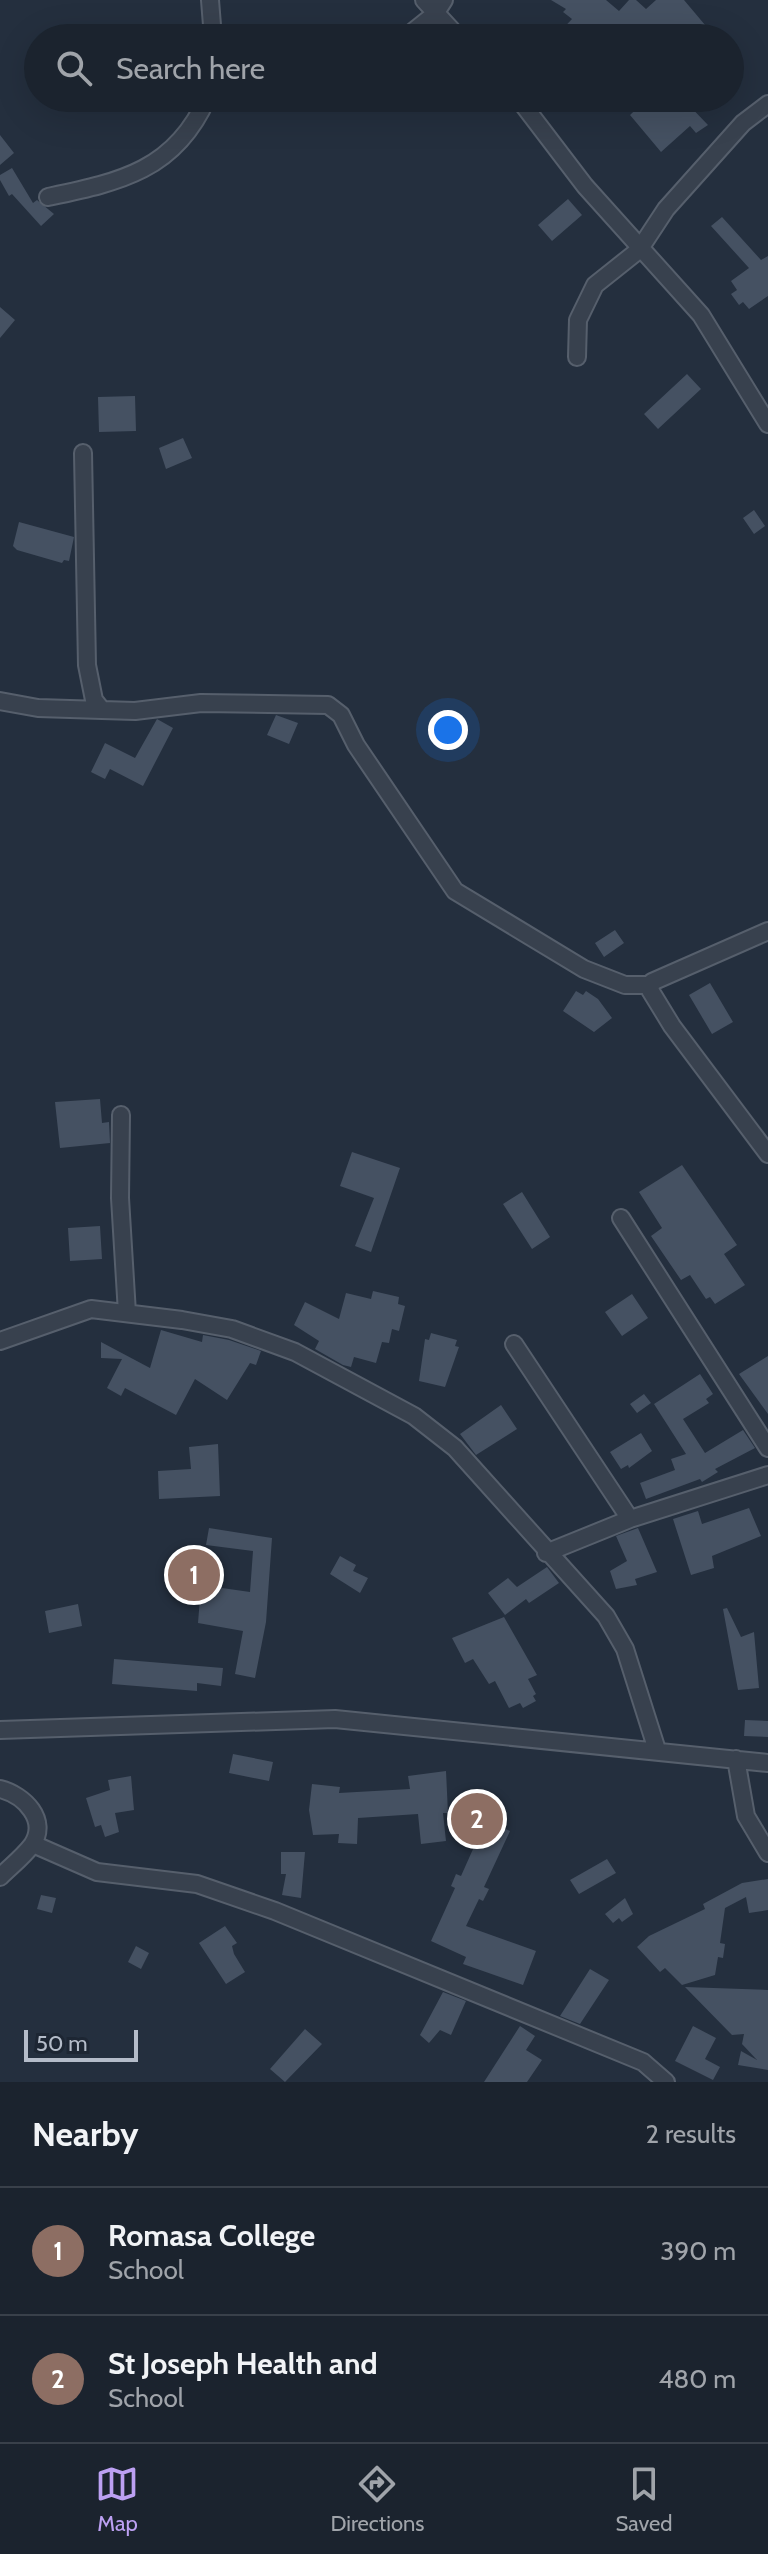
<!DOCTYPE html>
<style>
:root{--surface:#1b232e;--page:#242b36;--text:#f1f3f6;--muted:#a0a4aa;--line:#39404a;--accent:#bca0f2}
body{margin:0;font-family:Cabin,sans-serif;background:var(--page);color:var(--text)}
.scale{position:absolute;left:24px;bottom:20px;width:114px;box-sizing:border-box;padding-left:8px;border:4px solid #b4bcc9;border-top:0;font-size:22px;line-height:28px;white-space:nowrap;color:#b4bcc9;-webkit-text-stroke:6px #1d2633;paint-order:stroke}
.you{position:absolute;left:448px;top:730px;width:28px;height:28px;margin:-20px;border:6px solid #fff;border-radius:50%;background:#1a73e8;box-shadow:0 0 0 12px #1a73e833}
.badge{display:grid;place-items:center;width:52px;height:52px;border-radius:50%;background:var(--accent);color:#fff;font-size:26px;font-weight:700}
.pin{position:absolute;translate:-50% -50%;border:4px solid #fff;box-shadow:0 2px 8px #0006}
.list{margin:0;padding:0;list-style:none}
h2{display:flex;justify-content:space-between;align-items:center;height:104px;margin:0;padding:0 32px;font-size:34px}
h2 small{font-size:26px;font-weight:400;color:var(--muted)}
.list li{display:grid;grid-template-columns:52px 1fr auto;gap:24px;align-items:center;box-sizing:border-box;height:128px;padding:0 32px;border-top:2px solid var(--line)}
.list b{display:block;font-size:30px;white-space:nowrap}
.list p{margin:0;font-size:26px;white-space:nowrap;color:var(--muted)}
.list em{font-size:26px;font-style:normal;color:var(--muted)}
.icon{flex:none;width:44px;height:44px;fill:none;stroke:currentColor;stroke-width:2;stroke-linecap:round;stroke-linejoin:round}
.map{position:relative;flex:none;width:768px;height:2082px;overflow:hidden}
.search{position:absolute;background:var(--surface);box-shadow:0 8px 32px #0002;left:24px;right:24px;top:24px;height:88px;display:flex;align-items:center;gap:20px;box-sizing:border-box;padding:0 28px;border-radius:44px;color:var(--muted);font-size:30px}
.sheet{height:360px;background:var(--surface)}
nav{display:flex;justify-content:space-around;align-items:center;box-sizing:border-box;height:112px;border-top:2px solid var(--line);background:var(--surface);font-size:22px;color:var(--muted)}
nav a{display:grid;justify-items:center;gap:4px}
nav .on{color:var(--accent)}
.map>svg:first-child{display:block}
.building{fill:#455162}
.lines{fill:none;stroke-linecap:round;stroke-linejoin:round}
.minor-casing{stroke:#565f6c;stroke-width:20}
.minor{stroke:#38414e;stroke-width:16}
</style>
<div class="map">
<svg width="768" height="2082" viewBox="0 0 768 2082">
<rect width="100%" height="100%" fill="#242f3e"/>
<path class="building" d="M551,0H606L619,11L629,0H636L646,9L656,0H684L716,38H554L572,19L563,12L566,9Z
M648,98H682L708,125L696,133L690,126L661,152L630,115Z
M0,135L14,153L0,165Z
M12,168L33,203L37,200L54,214L41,226L12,194L9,196L0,180V175Z
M568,199L582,215L552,241L538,225Z
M722,217L761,260L768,256V296L749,309L743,302L739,305L731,294L737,290L731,281L749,268L711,226Z
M0,307L15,320L0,338Z
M687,374L701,389L658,429L644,414Z
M135,396L136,431L99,432L98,397Z
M183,438L192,458L166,469L159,448Z
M754,510L765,526L754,534L743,518Z
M19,522L74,537L69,561L64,560L62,563L17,550L13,546Z
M276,715L298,723L289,744L267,735Z
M157,719L173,728L143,786L110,769L105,779L91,772L105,743L135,758Z
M615,930L624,943L604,957L595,943Z
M710,983L733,1022L712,1034L689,995Z
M576,991L583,995L586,991L598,999L612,1018L594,1032L563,1011Z
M100,1099L102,1123L109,1122L110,1143L60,1148L55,1102Z
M352,1152L400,1168L371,1252L355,1246L374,1198L340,1186Z
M682,1165L737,1245L724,1254L745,1285L715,1304L710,1297L706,1299L690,1275L681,1280L651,1236L662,1228L639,1192Z
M522,1192L550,1237L532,1249L503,1204Z
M100,1226L102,1259L70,1261L68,1228Z
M373,1291L399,1297L398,1304L405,1306L399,1331L392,1329L389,1343L382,1342L376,1363L354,1357L351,1367L343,1365L315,1349L319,1341L294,1325L305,1302L339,1319L346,1293L371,1299Z
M632,1294L648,1318L622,1336L605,1312Z
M161,1330L202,1342L203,1335L229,1340L261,1351L256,1365L250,1363L227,1400L195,1379L176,1415L125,1388L121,1396L107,1388L122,1359L101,1358V1342L150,1368Z
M431,1333L457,1340L455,1346L459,1347L445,1387L419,1381L425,1339L429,1340Z
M768,1356V1414L739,1374Z
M700,1374L713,1394L706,1399L709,1403L683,1419L705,1453L743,1430L755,1448L715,1469L718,1472L702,1482L700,1479L646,1499L640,1483L675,1470L671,1459L686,1454L654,1404Z
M644,1394L651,1403L637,1413L630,1404Z
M501,1405L517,1429L476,1455L460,1434Z
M641,1433L652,1451L629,1468L628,1465L621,1469L610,1452Z
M218,1444L220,1496L159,1499L158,1471L191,1469L189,1447Z
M749,1508L761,1536L712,1556L714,1568L691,1575L673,1519L698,1511L702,1524Z
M209,1528L272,1538L266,1622L255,1678L235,1674L243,1631L198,1623L201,1585L250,1592L253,1551L206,1545Z
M638,1528L657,1572L635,1579L637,1585L616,1589L610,1571L627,1561L616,1536Z
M340,1556L356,1565L353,1571L368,1578L360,1593L330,1574Z
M547,1567L559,1583L529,1603L526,1599L505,1615L488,1593L508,1578L517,1587Z
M78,1604L82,1626L49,1633L45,1611Z
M727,1608L741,1637L754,1632L759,1688L738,1690L723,1609Z
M504,1617L537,1675L528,1679L536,1694L533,1696L536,1701L523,1708L520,1703L509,1708L495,1681L489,1684L473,1659L465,1663L452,1638Z
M114,1659L223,1668L221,1686L197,1683V1691L112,1684Z
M745,1720L768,1721V1737L744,1736Z
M233,1754L273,1762L269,1781L229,1773Z
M446,1771L448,1813H443L446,1841L421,1844L418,1814L358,1818L357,1844L338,1843L339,1834L313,1835L309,1810L312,1784L340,1787L339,1793L410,1789L408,1776Z
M131,1776L134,1810L115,1813L119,1832L105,1837L101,1825L95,1827L86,1798L110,1790L108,1780Z
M486,1820L510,1831L484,1887L489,1889L483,1901L479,1899L466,1926L536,1951L523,1985L463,1964L466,1957L431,1941L455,1888L451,1886L456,1874L461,1876Z
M281,1852H305L301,1898L282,1895L286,1874H281Z
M607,1859L616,1873L579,1894L570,1880Z
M768,1879V1910L749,1913L746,1897L725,1908L720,1943L725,1944L723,1958L718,1957L715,1975L682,1985L665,1968L660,1972L637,1947L649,1936L705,1909L703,1904L742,1883Z
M41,1895L56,1898L52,1913L37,1909Z
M625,1898L633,1914L622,1922L619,1918L613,1923L605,1914Z
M225,1926L237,1943L232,1946L234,1954L245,1972L226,1984L199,1943Z
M136,1946L149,1953L141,1969L128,1962Z
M590,1969L609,1980L580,2024L560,2016Z
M685,1987L768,1990V2070L738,2065L741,2051L757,2060L742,2044L744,2034L732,2035Z
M443,1992L466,2001L451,2035L440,2030L429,2043L420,2035Z
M520,2026L535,2036L526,2050L542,2060L527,2082H484Z
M693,2026L716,2038L705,2059L720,2067L713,2080L675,2061Z
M305,2029L322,2044L285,2082L270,2069Z"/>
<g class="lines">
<g class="minor-casing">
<path id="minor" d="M210,0L213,38
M424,0L459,38
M405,38L435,14L444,0
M518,98L585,186L701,315L768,424
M48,197C119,182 175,171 207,98
M577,357L578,320L595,285L639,250L666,209L743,123L768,104
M83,453L87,665L94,700L102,710L135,711L201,703L328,705L341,715L356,745L455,891L584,969L625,985H651
M0,701L38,708L102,710
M768,931L652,982L650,990L672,1026L768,1154
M121,1115L120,1198L127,1313
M621,1218L768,1448
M0,1341L91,1309L182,1320L232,1329L295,1352L414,1416L455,1448L606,1616L625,1649L657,1750
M514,1344L630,1519
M546,1553L630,1519L768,1475
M0,1730L335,1719L768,1763
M736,1759L746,1816L768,1853
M0,1789C24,1795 49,1820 32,1845C23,1857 10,1867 0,1877
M33,1844L97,1872L197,1884L275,1911L643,2062L666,2082"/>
</g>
<use href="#minor" class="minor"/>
</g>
</svg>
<div class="scale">50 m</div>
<div class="you"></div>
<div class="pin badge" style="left:194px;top:1575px;background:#8d6e63">1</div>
<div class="pin badge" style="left:477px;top:1819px;background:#8d6e63">2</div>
<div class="search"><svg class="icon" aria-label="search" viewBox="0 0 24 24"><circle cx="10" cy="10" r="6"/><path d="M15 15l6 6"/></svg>Search here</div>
</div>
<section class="sheet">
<h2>Nearby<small>2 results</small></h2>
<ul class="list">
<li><span class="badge" style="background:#8d6e63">1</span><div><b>Romasa College</b><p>School</p></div><em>390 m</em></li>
<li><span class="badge" style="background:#8d6e63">2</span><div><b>St Joseph Health and</b><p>School</p></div><em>480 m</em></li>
</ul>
</section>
<nav>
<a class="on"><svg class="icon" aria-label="map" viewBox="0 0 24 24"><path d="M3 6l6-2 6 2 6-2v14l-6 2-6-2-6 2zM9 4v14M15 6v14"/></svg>Map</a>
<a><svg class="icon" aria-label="directions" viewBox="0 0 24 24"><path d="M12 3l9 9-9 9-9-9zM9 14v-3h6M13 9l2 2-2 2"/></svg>Directions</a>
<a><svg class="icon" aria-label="saved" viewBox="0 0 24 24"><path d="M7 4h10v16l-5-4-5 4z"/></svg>Saved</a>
</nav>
